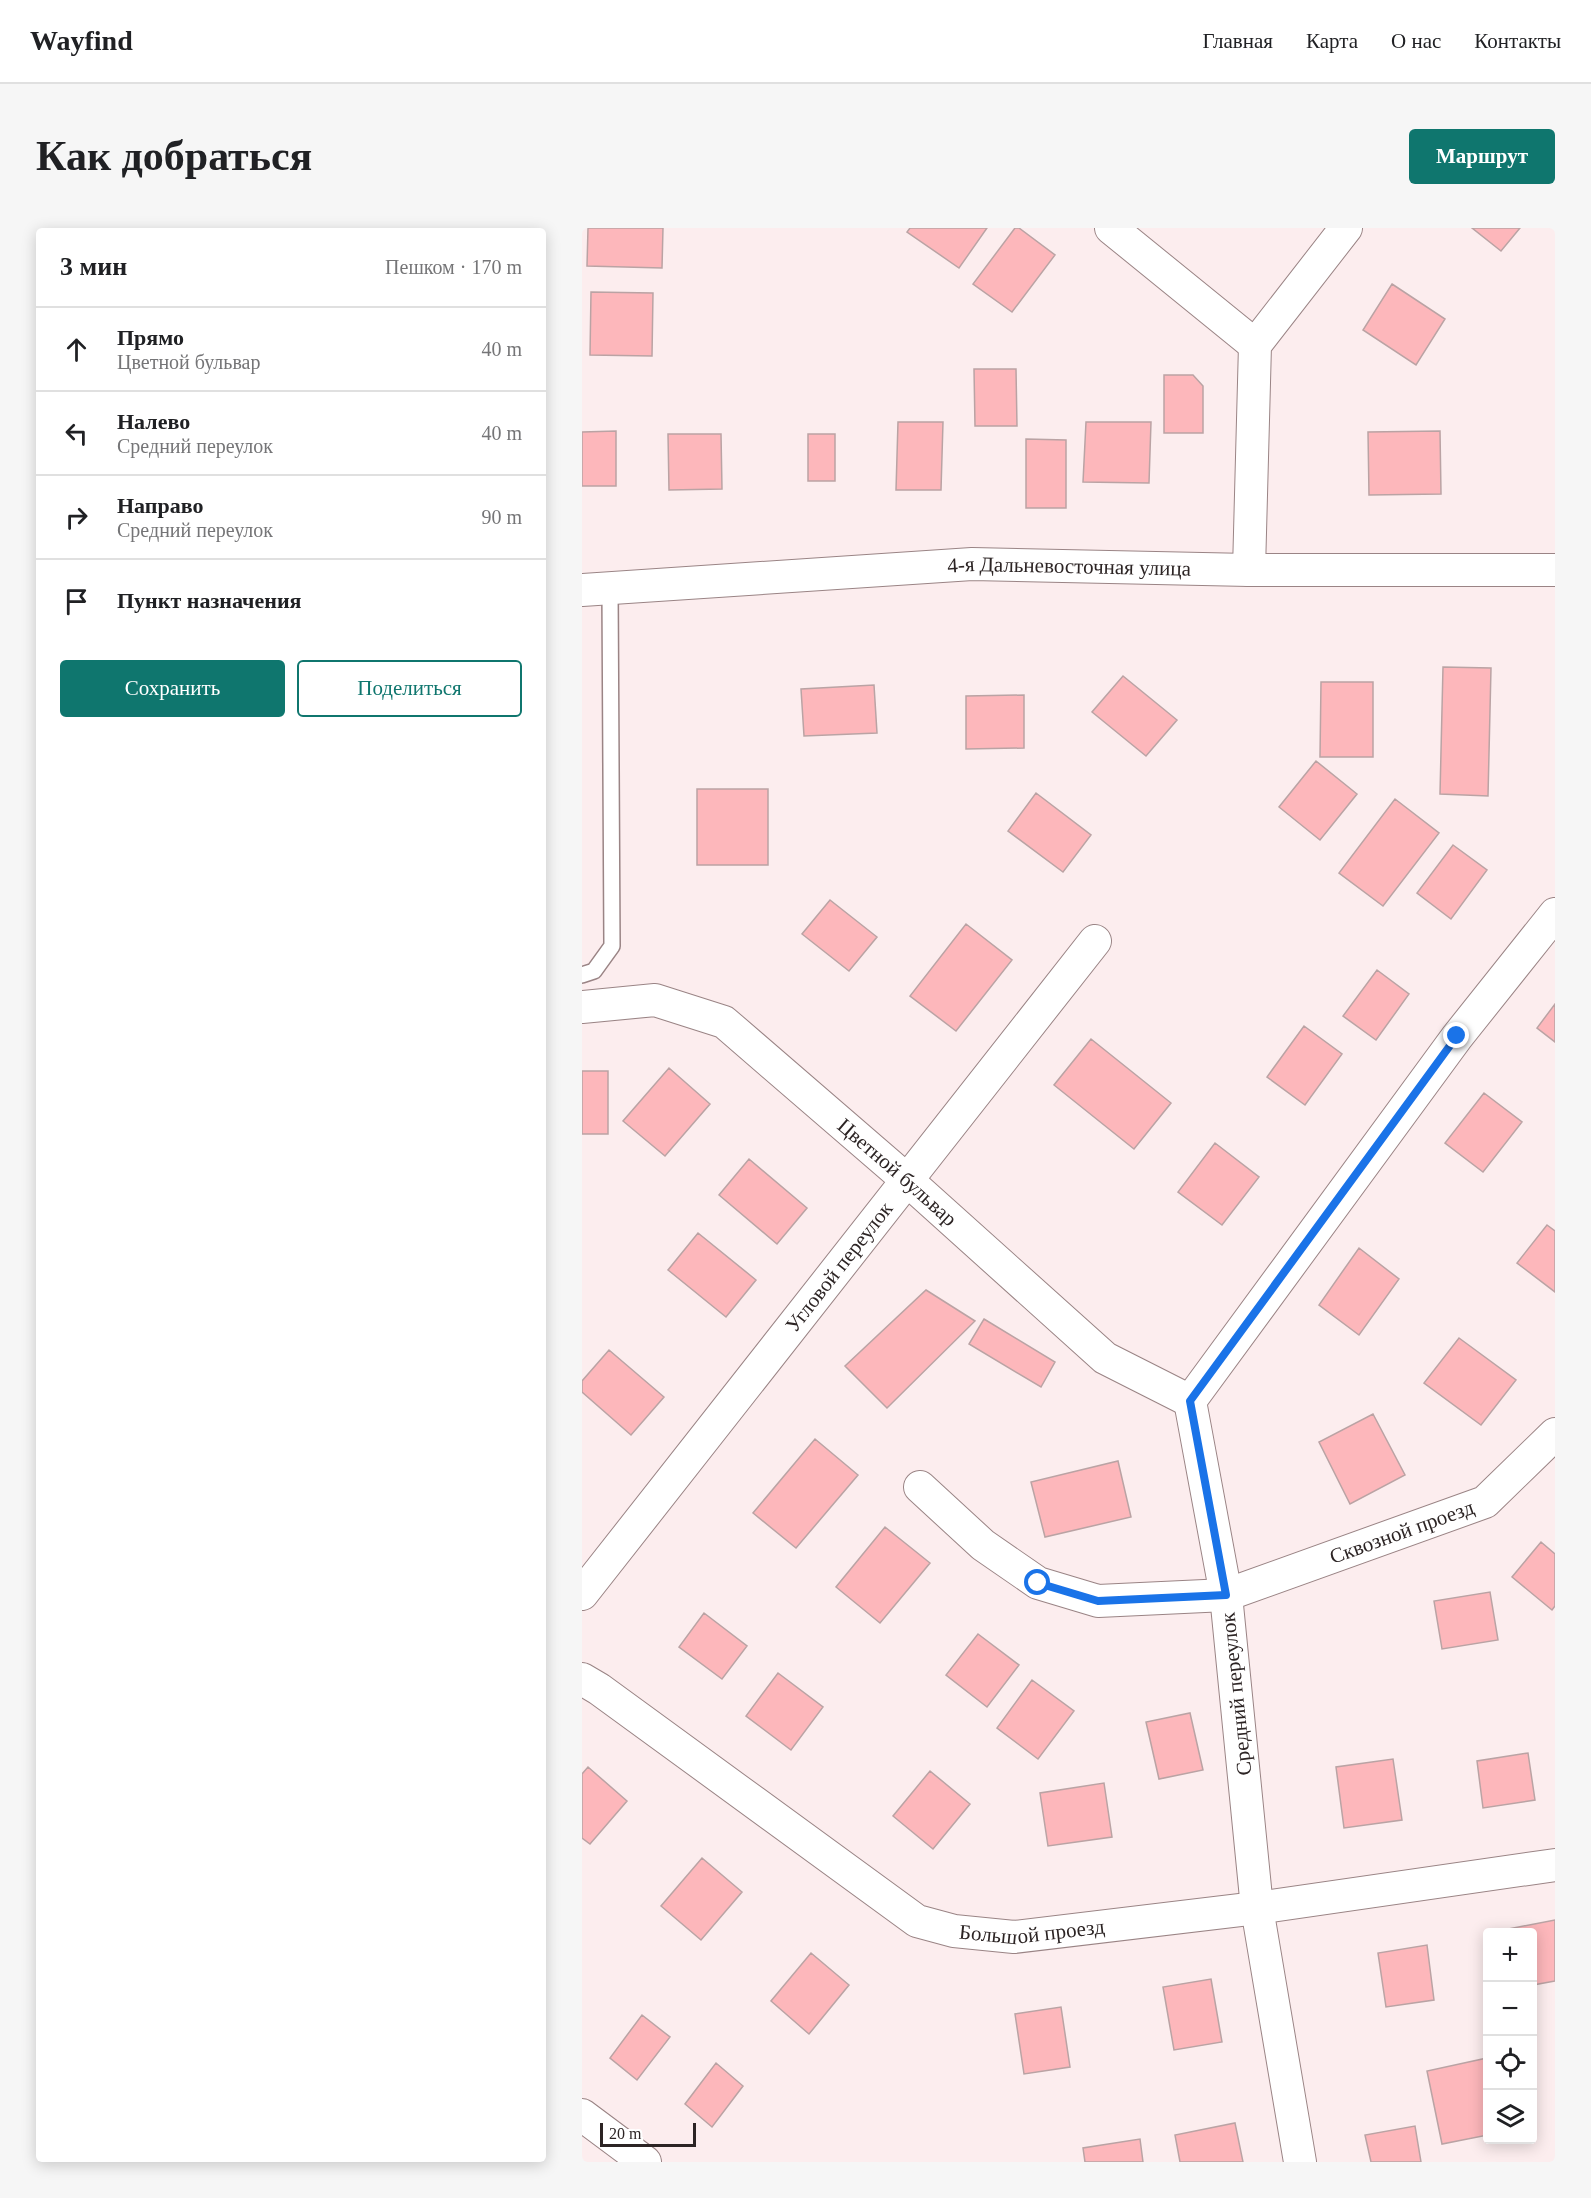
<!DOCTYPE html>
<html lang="ru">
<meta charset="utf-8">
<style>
:root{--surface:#fff;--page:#f6f6f6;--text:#202124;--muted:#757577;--line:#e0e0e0;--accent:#0f766e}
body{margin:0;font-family:Georgia,serif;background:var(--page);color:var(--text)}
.controls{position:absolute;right:18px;bottom:18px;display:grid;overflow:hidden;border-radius:6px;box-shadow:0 3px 15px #0003}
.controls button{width:54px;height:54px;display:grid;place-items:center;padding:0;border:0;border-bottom:2px solid var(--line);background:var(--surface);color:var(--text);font:30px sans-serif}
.scale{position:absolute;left:18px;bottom:15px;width:96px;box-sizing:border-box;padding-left:6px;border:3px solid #2c2424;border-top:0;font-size:16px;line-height:21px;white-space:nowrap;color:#2c2424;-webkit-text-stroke:4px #fff;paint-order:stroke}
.stop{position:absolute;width:18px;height:18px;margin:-14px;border:4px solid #1a73e8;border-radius:50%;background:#fff}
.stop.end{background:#1a73e8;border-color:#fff;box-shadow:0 2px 6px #0008}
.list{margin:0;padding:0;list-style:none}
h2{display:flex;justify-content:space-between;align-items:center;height:78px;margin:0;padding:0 24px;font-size:26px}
h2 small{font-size:20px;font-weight:400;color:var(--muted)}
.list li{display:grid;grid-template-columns:39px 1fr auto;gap:18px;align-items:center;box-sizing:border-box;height:84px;padding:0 24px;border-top:2px solid var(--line)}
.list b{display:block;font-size:22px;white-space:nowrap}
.list p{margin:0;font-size:20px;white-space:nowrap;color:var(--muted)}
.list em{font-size:20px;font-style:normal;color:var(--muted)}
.actions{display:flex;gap:12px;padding:18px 24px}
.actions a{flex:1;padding:14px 0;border:2px solid var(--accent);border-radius:6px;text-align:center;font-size:21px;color:var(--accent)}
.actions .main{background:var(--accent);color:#fff}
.icon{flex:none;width:33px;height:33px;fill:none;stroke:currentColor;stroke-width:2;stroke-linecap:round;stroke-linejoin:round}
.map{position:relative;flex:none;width:973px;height:1934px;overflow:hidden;border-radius:6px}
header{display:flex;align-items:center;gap:36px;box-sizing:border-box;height:84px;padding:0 30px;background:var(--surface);border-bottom:2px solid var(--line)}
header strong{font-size:28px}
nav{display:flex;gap:33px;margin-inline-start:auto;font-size:21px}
.intro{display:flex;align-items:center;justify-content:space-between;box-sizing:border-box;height:144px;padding:0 36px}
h1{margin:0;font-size:42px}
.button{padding:15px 27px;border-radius:6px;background:var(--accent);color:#fff;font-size:21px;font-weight:700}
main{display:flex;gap:36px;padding:0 36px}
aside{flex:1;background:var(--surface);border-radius:6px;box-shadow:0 3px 15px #0003}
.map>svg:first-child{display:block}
.building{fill:#fdb7bb;stroke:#baa3a4;stroke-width:1.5}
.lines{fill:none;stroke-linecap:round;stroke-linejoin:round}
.service-casing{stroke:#9a8485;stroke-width:18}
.minor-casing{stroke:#9a8485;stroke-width:34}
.service{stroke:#fff;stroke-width:15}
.minor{stroke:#fff;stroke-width:32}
.route{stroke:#1a73e8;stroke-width:8}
.labels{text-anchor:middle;stroke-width:4.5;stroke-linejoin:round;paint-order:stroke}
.street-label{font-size:21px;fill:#2c2424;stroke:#fff}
</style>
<header>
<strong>Wayfind</strong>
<nav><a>Главная</a><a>Карта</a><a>О нас</a><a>Контакты</a></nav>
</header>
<div class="intro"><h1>Как добраться</h1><a class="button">Маршрут</a></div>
<main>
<aside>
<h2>3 мин<small>Пешком · 170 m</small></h2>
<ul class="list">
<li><svg class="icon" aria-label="ahead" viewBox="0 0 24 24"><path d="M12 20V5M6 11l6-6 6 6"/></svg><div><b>Прямо</b><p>Цветной бульвар</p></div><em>40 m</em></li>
<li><svg class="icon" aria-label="left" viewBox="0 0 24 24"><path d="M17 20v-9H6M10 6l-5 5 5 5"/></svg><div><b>Налево</b><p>Средний переулок</p></div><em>40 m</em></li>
<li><svg class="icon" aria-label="right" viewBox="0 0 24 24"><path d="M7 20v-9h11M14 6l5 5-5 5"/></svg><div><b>Направо</b><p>Средний переулок</p></div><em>90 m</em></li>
<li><svg class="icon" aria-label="arrive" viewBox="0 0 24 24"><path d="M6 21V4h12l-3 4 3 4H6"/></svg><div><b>Пункт назначения</b></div></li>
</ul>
<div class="actions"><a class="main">Сохранить</a><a>Поделиться</a></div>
</aside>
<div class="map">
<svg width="973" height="1934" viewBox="0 0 973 1934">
<rect width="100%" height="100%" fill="#fcedee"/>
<path class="building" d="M6,0H81L80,40L5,38Z
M328,0H405L377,40L325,4Z
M433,0H437L473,27L430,84L391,56Z
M890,0H938L919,23Z
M810,56L863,91L834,137L781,102Z
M9,64L71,65L70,128L8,127Z
M392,141H434L435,198H393Z
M582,147H611L621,158V205H582Z
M316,194H361L359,262H314Z
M504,194H569L567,255L501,254Z
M34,203V258H0V204Z
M858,203L859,266L787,267L786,204Z
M86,206H139L140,261L87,262Z
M226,206H253V253H226Z
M444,211L484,212V280H444Z
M861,439L909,440L906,568L858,566Z
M541,448L595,492L564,528L510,484Z
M739,454H791V529H738Z
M292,457L295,505L222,508L219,461Z
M442,467V520L384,521V468Z
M734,533L775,566L738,612L697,579Z
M115,561H186V637H115Z
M454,565L509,607L481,644L426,603Z
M813,571L857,605L801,678L757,645Z
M871,617L905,642L869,691L835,665Z
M248,672L295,709L267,743L220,706Z
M384,696L430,732L374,803L328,768Z
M795,742L827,766L794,812L761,788Z
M973,776V814L955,800Z
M722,798L760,826L723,877L685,849Z
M509,811L589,875L552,921L472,857Z
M87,840L128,876L83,928L41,893Z
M0,843H26V906H0Z
M902,865L940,894L901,944L863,915Z
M633,915L677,949L640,997L596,964Z
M167,931L225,980L195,1016L137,967Z
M965,997L973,1003V1064L935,1035Z
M116,1005L174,1052L144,1089L86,1042Z
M777,1020L817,1051L777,1107L737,1077Z
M344,1062L393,1093L305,1180L263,1138Z
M402,1091L473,1134L459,1159L387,1116Z
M877,1110L934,1152L899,1197L842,1155Z
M27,1122L82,1169L49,1207L0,1164V1153Z
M791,1186L823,1247L768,1276L737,1214Z
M233,1211L276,1247L214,1320L171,1285Z
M536,1233L549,1289L463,1309L449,1254Z
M303,1299L348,1335L298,1395L254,1359Z
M959,1314L973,1326V1378L970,1382L930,1349Z
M908,1364L916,1412L860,1421L852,1373Z
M122,1385L165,1418L140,1451L97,1419Z
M396,1406L437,1437L405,1479L364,1447Z
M196,1445L241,1479L209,1522L164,1488Z
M450,1452L492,1483L456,1531L415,1500Z
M608,1485L621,1542L577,1551L564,1494Z
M946,1525L953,1572L901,1580L895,1533Z
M811,1531L820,1592L762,1600L754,1539Z
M6,1539L45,1573L8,1616L0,1610V1546Z
M348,1543L388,1576L351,1621L311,1588Z
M522,1555L530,1609L466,1618L458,1565Z
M120,1630L160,1664L119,1712L79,1678Z
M973,1692V1753L951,1757V1704H927L926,1701Z
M845,1717L852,1772L804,1779L796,1725Z
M229,1725L267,1757L227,1806L189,1773Z
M629,1751L640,1814L592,1822L581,1759Z
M479,1779L488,1839L442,1846L433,1786Z
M60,1787L88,1809L55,1852L28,1830Z
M905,1830L906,1907L860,1916L845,1843Z
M134,1835L161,1858L130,1899L103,1876Z
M653,1895L661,1934H598L593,1907Z
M833,1898L839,1934H789L783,1907Z
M558,1911L561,1934H503L501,1920Z"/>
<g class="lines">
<g class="service-casing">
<path id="service" d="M0,747L12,743L30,718L28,361"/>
</g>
<g class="minor-casing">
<g id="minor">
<path d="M529,0L673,117"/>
<path d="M667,342L673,117L764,0"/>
<path id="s1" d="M0,362L390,336L667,342H973"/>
<path id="s2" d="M0,779L73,772L142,794L325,952L523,1130L608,1173"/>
<path id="s3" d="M338,1259L401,1317L456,1355L516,1373L644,1367L903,1274L973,1206"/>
<path id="s4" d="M0,1366L513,713"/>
<path id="s5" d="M0,1451L17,1461L335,1693L372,1703L432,1709L675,1680L973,1637"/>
<path d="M0,1887L63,1934"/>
<path d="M718,1934L675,1680L644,1367L608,1173L875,809L973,686"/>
</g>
</g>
<use href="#service" class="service"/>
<use href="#minor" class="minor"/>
</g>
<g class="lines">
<path class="route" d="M456,1355L516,1373L644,1367L608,1173L875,808"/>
</g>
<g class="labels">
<g class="street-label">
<text dy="7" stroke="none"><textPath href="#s1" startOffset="488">4-я Дальневосточная улица</textPath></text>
<text dy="7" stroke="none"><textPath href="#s2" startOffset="375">Цветной бульвар</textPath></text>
<text dy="7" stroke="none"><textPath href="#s4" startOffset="416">Угловой переулок</textPath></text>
<text dy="7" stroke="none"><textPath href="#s3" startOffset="530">Сквозной проезд</textPath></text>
<text transform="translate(654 1466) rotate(-96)" y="7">Средний переулок</text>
<text dy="7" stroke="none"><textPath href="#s5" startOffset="530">Большой проезд</textPath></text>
</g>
</g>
</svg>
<div class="controls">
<button>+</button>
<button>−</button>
<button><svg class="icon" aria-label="locate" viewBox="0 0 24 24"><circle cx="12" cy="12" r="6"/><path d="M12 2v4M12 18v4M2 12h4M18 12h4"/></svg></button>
<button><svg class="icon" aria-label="layers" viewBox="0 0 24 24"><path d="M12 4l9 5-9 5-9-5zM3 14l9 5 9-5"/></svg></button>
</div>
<div class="scale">20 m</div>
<div class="stop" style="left:456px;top:1355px"></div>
<div class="stop end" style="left:875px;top:808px"></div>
</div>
</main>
